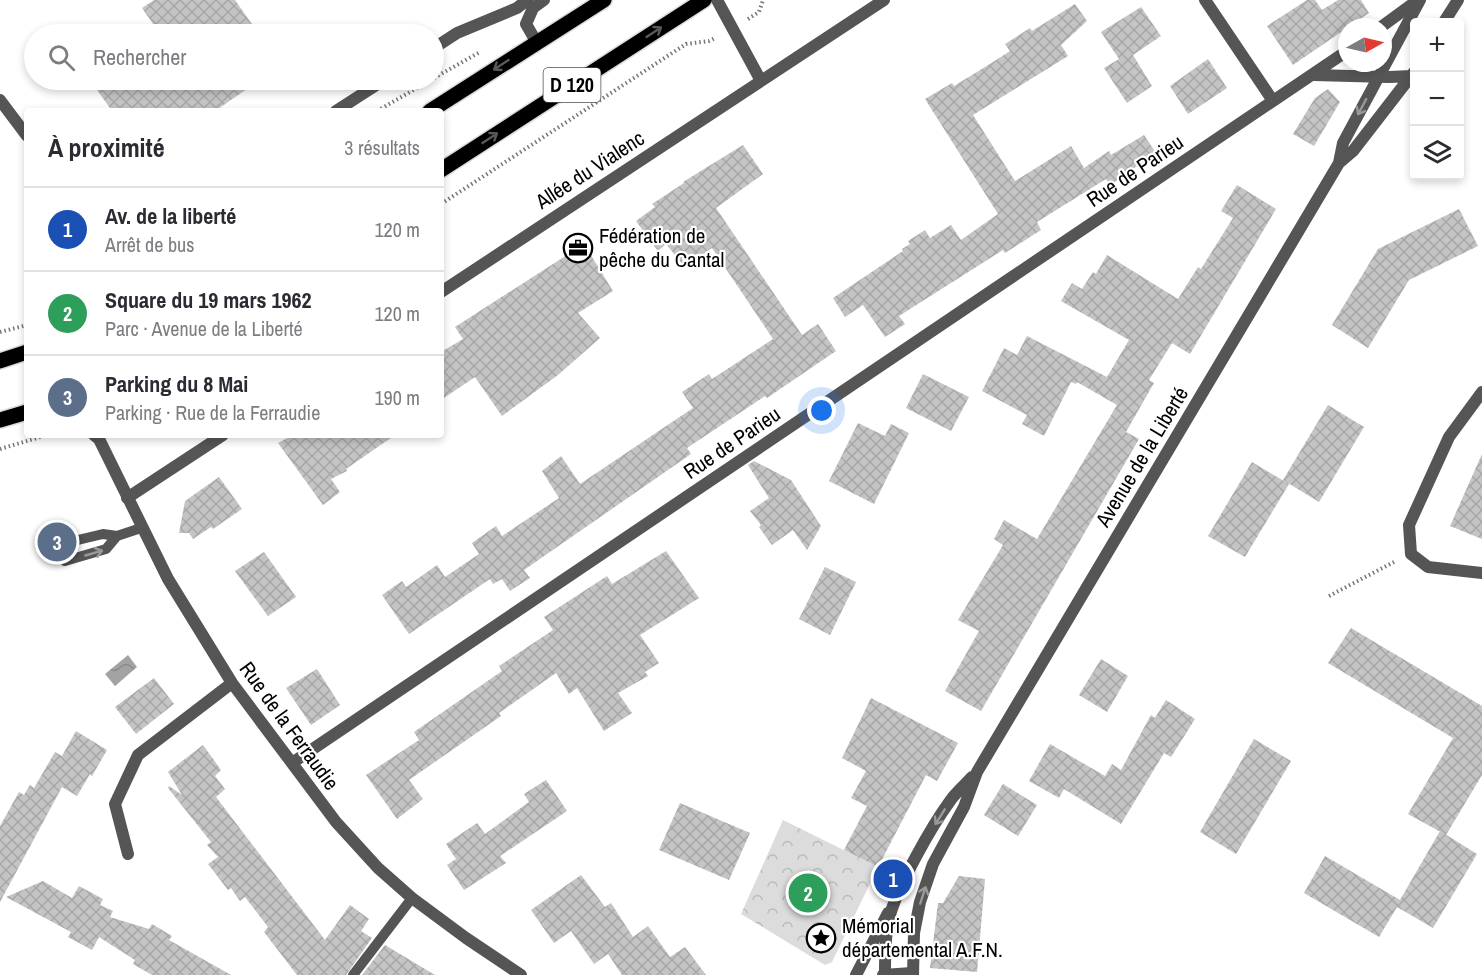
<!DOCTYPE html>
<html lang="fr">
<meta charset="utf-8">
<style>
:root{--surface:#fff;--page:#f7f7f7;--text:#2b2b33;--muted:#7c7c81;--line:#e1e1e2;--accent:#000}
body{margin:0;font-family:"Archivo Narrow",sans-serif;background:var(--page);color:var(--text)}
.controls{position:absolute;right:18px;top:18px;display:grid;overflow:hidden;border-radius:6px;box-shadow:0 3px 9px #0003}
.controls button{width:54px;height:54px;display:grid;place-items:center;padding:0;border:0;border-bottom:2px solid var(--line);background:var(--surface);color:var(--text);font:30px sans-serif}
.compass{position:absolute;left:1338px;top:18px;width:54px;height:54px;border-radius:50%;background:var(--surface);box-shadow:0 3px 9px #0003;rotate:82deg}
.you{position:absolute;left:822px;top:411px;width:21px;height:21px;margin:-15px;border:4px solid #fff;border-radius:50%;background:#1a73e8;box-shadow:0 0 0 9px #1a73e833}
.badge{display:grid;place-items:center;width:39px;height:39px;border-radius:50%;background:var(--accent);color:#fff;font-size:20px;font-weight:700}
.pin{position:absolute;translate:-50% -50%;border:3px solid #fff;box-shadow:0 2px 6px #0006}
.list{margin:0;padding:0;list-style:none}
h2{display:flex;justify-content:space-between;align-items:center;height:78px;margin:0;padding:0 24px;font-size:26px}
h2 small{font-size:20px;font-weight:400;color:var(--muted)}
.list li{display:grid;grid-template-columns:39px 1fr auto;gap:18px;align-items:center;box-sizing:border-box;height:84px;padding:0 24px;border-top:2px solid var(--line)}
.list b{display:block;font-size:22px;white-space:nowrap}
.list p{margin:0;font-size:20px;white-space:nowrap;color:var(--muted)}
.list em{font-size:20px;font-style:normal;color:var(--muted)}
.icon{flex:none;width:33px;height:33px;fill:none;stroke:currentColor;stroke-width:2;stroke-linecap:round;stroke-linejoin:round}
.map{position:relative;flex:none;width:1482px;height:975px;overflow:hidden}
.search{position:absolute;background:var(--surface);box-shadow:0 3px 9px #0003;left:24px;top:24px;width:420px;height:66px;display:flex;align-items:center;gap:15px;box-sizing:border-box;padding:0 21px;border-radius:33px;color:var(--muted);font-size:22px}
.panel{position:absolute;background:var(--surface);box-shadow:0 3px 9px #0003;left:24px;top:108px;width:420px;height:330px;border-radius:6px}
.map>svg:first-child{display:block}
.park{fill:url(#park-crowns)}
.water{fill:url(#water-waves)}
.building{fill:url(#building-cross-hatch)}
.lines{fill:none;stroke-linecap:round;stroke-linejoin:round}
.primary-casing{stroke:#dbdbdb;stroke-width:18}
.path{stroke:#777;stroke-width:4;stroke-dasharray:1.5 3;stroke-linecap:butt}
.service{stroke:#555;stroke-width:10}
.minor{stroke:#555;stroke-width:12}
.tertiary{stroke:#555;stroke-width:12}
.primary{stroke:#000;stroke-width:15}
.oneway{stroke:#595959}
.oneway2{stroke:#999}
.labels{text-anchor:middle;stroke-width:4.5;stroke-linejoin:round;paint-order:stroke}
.shield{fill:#fff;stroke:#4c4c4c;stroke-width:1.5}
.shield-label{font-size:20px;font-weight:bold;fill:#000}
.street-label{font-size:21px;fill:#000;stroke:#fff}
.poi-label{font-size:21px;fill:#000;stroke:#fff;text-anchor:start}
</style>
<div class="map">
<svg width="1482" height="975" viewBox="0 0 1482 975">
<defs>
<pattern id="park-crowns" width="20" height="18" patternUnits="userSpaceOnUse" patternTransform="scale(1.5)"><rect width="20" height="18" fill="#dcdcdc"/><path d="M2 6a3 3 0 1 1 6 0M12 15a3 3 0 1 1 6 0" fill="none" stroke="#bbb"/></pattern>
<pattern id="water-waves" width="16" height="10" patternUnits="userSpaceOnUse" patternTransform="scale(1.5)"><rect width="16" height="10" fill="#a3a3a3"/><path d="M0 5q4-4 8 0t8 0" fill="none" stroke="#8b8b8b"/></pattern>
<pattern id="building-cross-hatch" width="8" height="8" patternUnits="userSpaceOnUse" patternTransform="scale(1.5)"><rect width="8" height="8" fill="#c4c4c4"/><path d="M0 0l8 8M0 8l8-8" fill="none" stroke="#a7a7a7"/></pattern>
</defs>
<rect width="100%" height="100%" fill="#fff"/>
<path class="park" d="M783,820L878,867L832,962L825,965L741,914Z"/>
<path class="water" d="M128,655L137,667L115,686L105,674Z"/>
<path class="building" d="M154,0H235L259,34H160L142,8Z
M1307,0H1315L1322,10L1338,0H1361L1369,13L1293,65L1267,26Z
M1075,4L1087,21L1061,45L1068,56L973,115L1015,181L1071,146L1084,168L1109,151L1111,155L1144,135L1156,153L1110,185L1106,179L1037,222L1041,230L1005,253L1003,250L899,316L905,324L885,337L863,305L845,317L833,298L903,251L902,249L910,244L908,241L925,230L930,238L951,225L961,240L998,214L925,99L952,83L954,86L993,62L1010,51L1005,44L1030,28L1032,31Z
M1141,7L1161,36L1133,55L1152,86L1127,103L1104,68L1119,59L1101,32Z
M1208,59L1227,88L1188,114L1170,86Z
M90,80H260L215,111H112Z
M1328,89L1340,102L1314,146L1293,134L1315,98Z
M743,145L763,174L716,208L802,335L818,324L836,351L767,398L765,396L687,448L691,454L524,570L530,578L510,591L502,579L493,584L490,579L409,634L382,595L402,581L406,587L437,565L445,577L479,554L472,543L496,526L502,536L559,498L542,471L561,456L580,484L693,408L682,392L709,374L712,379L773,339L712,248L685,267L666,244L658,251L636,221L655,207L652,204L684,183L683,182Z
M1237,185L1276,209L1190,354L1172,343L1149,380L1154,383L1126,432L1139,439L981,711L945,691L979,631L958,620L1003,545L994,539L1004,520L1037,539L1117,405L1077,382L1076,384L1071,382L1044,436L1022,424L1027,415L982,391L1004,348L1017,355L1027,336L1107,377L1129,340L1061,301L1072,283L1082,289L1093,272L1096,274L1107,255L1178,299L1198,267L1201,269L1233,218L1221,211Z
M1459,209L1478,246L1409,280L1368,348L1332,325L1378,249Z
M584,244L613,291L578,313L600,338L558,375L502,416L475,377L441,400V352L463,339L455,327Z
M923,374L969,397L951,431L906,408Z
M1328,405L1364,427L1319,502L1283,480Z
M858,423L885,436L891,424L909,433L874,504L829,481Z
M293,435H395L346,469L347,471L331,479L340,492L323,505L278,443Z
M1482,454V539L1450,526Z
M754,461L791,480L821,526L807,550L793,530L772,545L759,527L761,525L750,511L769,498L748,465Z
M1252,462L1289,484L1245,557L1208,536Z
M219,477L242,509L213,529L211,527L193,539L189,533H179L185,501Z
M666,551L699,598L640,635L659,663L645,672L648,676L618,693L632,713L604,731L577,688L569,694L556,673L499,713L501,716L409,780L423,799L397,819L366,775L419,740L414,732L502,671L499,666L553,630L544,617L607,576L612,584Z
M264,552L296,597L268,616L235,571Z
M825,567L856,582L830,635L799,619Z
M1351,628L1482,706V775L1446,835L1408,814L1453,738L1328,663Z
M1101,659L1128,676L1107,712L1079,695Z
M317,669L340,705L311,725L286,688Z
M154,678L174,704L136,734L115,707Z
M871,698L958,743L937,781L926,775L878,867L844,850L867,806L851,798L866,771L842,758Z
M1166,700L1195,719L1171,757L1164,753L1121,824L1064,789L1059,798L1029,781L1050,744L1105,776L1112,764L1121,770L1151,715L1155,718Z
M76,731L107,750L92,776L90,774L77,796L62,787L0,902V826L19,792L24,795L30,785L34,788L55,752L62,756Z
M1254,739L1291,761L1236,854L1200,832Z
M203,745L221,770L215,776L225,789L216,797L325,940L350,905L369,919L361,931L372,938L346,975H297L264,932L268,927L245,897L240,901L231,888L228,890L208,864L218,857L207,845L211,842L168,788L169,786L182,795L168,772Z
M546,780L567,811L500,856L506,863L464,890L447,865L456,859L446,844L477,823L485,834L529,802L524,794Z
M1003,784L1037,805L1018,836L984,815Z
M680,803L750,833L729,880L659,850Z
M1440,831L1477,854L1433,928L1397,907L1379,937L1304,893L1325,856L1400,900Z
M581,875L605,907L611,903L633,937L648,926L670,957L685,947L706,975H622L608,954L594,964L571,931L554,943L531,910Z
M959,876L985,879L977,972L930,968L938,903H943Z
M43,881L72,898L79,886L103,899L100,905L113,911L110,917L149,929L152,924L172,936L169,940L231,975H152L133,964L135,960L99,937L92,950L68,937L71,932L6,897Z
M385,945L435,975H362Z"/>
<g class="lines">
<g class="primary-casing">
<path id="primary" d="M430,111L604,0
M441,170L704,0
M0,361L27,352
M0,420L27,412"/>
</g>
<path class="path" d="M748,19L759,12L763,0
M434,78L480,52
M377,111L431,80
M441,204L686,44L709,41L715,38
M0,332L27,325
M0,449L47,435
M1329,596L1394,562"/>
<path class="service" d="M61,544L103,534L117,536L141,528
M65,561L106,549L117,536
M353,975L412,898"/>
<path class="minor" d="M717,0L761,81
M1205,0L1273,101
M1381,27L1418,0
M537,43L526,24L533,8L544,0
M434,48L457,33L517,8L527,0
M1314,75L1388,77
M0,100L27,136
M336,111L384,80
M441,292L884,0
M1482,392L1449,437L1409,525L1411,554L1428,567L1482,573
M94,435L99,439L168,579L232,683L336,822L378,868L412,898L466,938L521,975
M127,498L223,435
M292,763L1347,51
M128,854L115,804L138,755L232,683
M856,975L888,913
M883,975L912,973"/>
<path class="tertiary" d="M1444,22L1458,0
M1390,77L1411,76L1414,72
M1339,163L1343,143L1420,0
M885,975C885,955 885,934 890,915C899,884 931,827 950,801C956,792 965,785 972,777
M913,975L914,933L920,902L933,864L964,807L977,772L1339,163L1353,151L1411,76"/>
<use href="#primary" class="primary"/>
</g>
<defs><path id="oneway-shaft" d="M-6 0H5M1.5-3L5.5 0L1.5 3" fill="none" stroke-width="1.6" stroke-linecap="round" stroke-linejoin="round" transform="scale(1.5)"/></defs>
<g class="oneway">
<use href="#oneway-shaft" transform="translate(654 32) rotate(-33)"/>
<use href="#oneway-shaft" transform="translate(501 65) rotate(147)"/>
<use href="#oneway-shaft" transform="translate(490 138) rotate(-33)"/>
</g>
<g class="oneway2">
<use href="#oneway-shaft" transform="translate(1362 107) rotate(118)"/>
<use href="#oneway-shaft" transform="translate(94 553) rotate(-16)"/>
<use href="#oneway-shaft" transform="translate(940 817) rotate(122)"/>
<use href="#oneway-shaft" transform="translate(923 895) rotate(-72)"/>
</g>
<defs>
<g id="office-ring" transform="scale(1.5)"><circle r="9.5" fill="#fff" stroke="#000" stroke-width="1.5"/><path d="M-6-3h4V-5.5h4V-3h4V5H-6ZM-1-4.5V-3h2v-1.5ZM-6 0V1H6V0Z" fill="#000"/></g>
<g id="sight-ring" transform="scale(1.5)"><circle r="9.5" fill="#fff" stroke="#000" stroke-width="1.5"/><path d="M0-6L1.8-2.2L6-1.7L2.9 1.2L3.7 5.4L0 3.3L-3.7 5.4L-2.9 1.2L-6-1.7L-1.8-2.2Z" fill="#000"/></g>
</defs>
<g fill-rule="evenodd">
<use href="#office-ring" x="578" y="248"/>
<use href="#sight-ring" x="821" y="938"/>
</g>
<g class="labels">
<rect class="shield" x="543.5" y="68" width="57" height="34" rx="4.5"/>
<g class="shield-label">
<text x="572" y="92">D 120</text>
</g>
<g class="street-label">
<text transform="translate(590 170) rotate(-33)" y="7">Allée du Vialenc</text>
<text transform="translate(1135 171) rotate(-34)" y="7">Rue de Parieu</text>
<text transform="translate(732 443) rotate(-34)" y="7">Rue de Parieu</text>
<text transform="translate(1142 457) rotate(-59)" y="7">Avenue de la Liberté</text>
<text transform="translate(289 726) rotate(54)" y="7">Rue de la Ferraudie</text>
</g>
<g class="poi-label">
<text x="599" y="243">Fédération de<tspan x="599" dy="24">pêche du Cantal</tspan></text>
<text x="842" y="933">Mémorial<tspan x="842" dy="24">départemental A.F.N.</tspan></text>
</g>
</g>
</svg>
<div class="controls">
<button>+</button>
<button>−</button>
<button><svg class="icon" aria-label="layers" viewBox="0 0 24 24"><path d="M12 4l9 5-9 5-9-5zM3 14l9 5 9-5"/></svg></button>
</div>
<svg class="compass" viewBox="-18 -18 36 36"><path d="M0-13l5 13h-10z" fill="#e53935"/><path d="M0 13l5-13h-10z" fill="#7c7c81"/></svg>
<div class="you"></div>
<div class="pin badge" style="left:893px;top:879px;background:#1a4fb4">1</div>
<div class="pin badge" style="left:808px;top:893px;background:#2e9e5b">2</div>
<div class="pin badge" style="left:57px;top:542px;background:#5c6f8a">3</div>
<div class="search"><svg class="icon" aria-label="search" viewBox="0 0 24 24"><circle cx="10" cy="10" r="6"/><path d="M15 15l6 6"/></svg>Rechercher</div>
<section class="panel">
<h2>À proximité<small>3 résultats</small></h2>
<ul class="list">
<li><span class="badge" style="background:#1a4fb4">1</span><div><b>Av. de la liberté</b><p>Arrêt de bus</p></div><em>120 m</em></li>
<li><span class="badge" style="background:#2e9e5b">2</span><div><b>Square du 19 mars 1962</b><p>Parc · Avenue de la Liberté</p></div><em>120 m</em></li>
<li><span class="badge" style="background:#5c6f8a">3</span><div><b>Parking du 8 Mai</b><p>Parking · Rue de la Ferraudie</p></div><em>190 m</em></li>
</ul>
</section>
</div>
